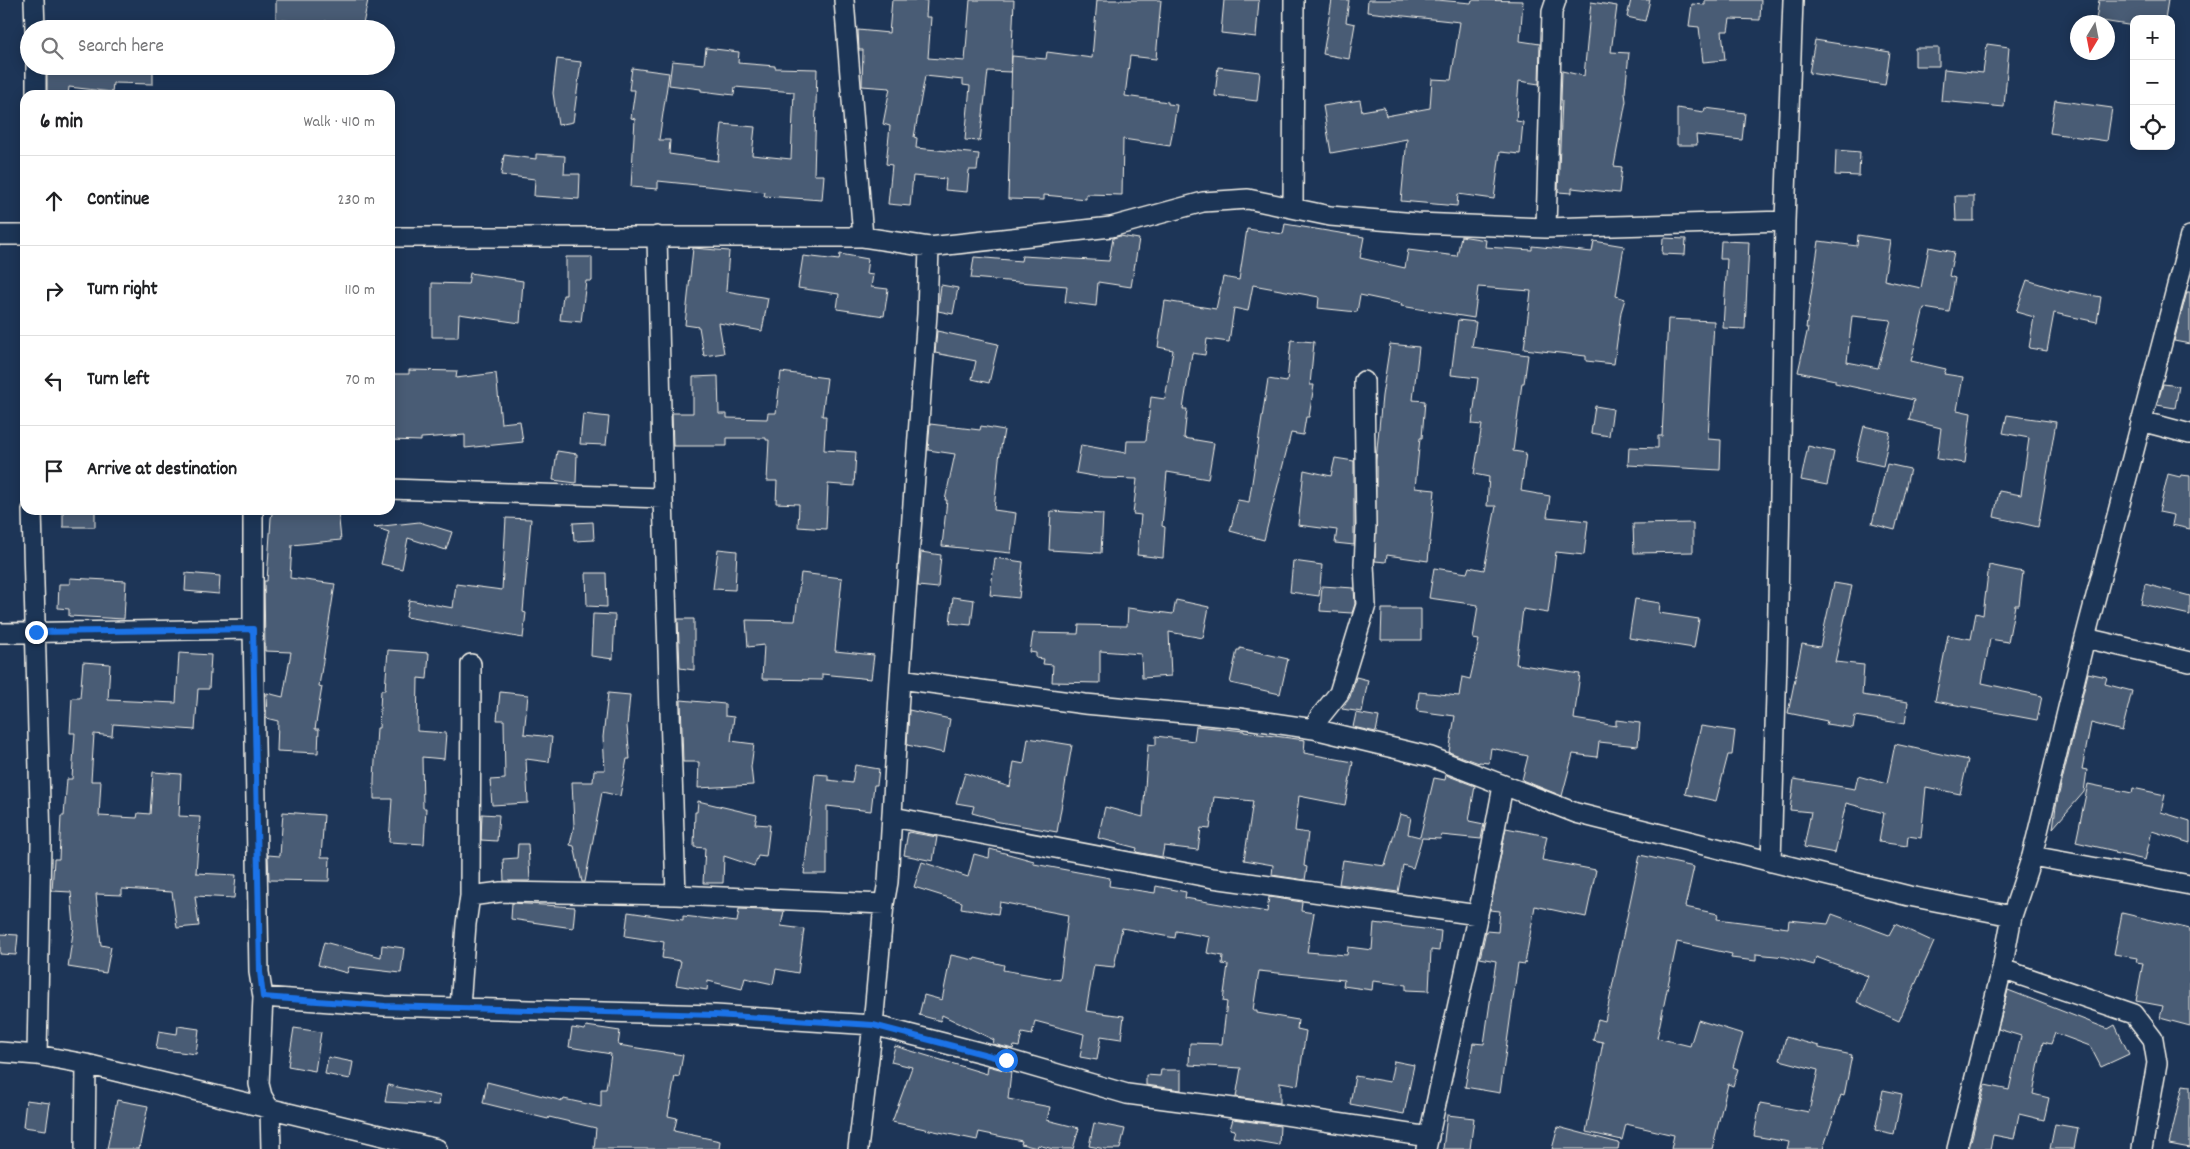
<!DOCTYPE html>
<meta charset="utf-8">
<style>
:root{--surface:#fff;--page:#f6f6f6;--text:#202124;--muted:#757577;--line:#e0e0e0}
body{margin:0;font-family:Dekko,sans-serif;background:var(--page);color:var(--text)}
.controls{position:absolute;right:15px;top:15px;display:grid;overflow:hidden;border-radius:10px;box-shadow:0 2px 12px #0003}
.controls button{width:45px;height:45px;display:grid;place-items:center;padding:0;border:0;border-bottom:1px solid var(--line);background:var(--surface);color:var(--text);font:25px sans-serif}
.compass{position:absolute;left:2070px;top:15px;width:45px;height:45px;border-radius:50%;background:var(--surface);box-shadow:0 2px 12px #0003;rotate:190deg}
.stop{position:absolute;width:15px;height:15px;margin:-11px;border:4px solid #1a73e8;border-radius:50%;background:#fff}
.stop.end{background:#1a73e8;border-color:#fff;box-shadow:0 1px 5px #0008}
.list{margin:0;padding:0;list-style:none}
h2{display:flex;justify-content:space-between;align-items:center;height:65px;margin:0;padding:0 20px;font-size:21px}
h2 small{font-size:16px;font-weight:400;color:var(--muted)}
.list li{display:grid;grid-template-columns:32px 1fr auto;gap:15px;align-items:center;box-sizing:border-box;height:90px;padding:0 20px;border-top:1px solid var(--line)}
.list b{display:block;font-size:19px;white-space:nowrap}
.list em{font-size:16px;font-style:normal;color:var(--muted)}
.icon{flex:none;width:28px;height:28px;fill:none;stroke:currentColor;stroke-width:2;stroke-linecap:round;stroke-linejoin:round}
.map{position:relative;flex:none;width:2190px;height:1149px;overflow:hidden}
.search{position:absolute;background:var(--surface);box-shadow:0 2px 12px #0003;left:20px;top:20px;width:375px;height:55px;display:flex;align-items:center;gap:12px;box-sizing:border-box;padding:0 18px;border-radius:28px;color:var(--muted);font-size:19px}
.panel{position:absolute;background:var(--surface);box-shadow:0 2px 12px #0003;left:20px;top:90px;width:375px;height:425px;border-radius:15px}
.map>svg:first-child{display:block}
.building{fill:#485b74;stroke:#f4f1e8;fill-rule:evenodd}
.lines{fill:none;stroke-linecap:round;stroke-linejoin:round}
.minor-casing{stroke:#f4f1e8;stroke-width:22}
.minor{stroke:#1d3557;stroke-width:19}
.route{stroke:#1a73e8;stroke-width:6}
</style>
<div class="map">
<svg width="2190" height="1149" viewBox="0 0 2190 1149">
<rect width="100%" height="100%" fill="#1d3557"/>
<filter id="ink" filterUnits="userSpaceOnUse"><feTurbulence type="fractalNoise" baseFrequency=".02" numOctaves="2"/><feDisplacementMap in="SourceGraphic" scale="10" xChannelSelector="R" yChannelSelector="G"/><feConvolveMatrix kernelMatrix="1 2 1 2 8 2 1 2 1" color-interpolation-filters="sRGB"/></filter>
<g filter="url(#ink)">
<path class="building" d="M276,0H368L362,29L325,21V29H304V21L276,20Z
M892,0H927L926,17H931L928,58L965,61L970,0H1014L1011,72L988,71L980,141L965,140L970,86L963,85V80L925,76L914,137L917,138L916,148L979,154L977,170H969L967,192L945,190L946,179L913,176L910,206L888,204L892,165L886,164L890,126L883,124L890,88L862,86L863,50H859L858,30L889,33Z
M1097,0H1161L1156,59L1130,56L1125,96L1168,102V104L1177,105L1170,146L1123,139L1122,195L1086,194V199L1044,195V200L1008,199L1012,56L1046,59L1047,52L1092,58Z
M1224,0H1259L1256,37L1221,33Z
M1332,0H1349L1346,22L1355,24L1349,59L1323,54Z
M1368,0H1437L1471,3L1472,0L1523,1L1520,41L1540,44L1539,84L1519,81L1516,121L1523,122L1520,154L1500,152L1494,199L1458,194L1457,206L1401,201L1407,139L1331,153L1323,106L1360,100L1362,111L1384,107L1386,116L1430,108L1432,79L1451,80L1460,22L1367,12Z
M1631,0H1650L1645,21L1627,17Z
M1705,0H1761L1760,20L1730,19L1728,31H1722L1725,60L1703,62L1699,27L1689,26L1692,4L1705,5Z
M2099,0H2168L2165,19H2134V26L2096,20Z
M1591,2L1617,6L1611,52L1629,53L1625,93L1626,101L1614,166L1622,167L1619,193L1572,188V193L1558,192L1562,100H1561L1562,71L1584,76Z
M1815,40L1890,52L1885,85L1809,73Z
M1987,44L2009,47L2004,107L1941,101L1944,69L1983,73Z
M706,48L739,52L738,63L775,66V68L817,69L814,175H824L822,200L764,196L765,192L658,181V189L631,187L635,119L631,118L635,90H629L632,68L669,73L659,140H670L669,154L718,161L722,124L755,127L752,155L791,159L794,92L735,87L734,95L701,91V89L669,85L672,61L704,64Z
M1915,48H1939V66H1915Z
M557,59L581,62L573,122L558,125L553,93Z
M47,66H153V84L113,83L112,92L69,87L68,95H47Z
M1218,67L1260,72L1257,101L1215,96Z
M2055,100L2112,108L2107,141L2050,133Z
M1677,108L1704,112L1705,108L1745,113L1742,140L1696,135L1697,145H1677Z
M1836,150L1860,152L1859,176L1835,175Z
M536,154L565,156L564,174H580L579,199L534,196L535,179L501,175L504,155L536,159Z
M1955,196H1974V221H1956Z
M1285,224L1364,237L1360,258L1405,268L1408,250L1457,256L1461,236L1486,240L1485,247L1532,250V246L1592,252L1594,241L1624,246L1616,296L1625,299L1621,312L1614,364L1586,361V356L1524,349L1531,291L1478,287L1474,318L1401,306L1402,304L1360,295L1357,312L1318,308L1319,297L1253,285L1248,311L1234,308L1229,342L1207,339L1205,355L1192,353L1183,409H1187L1184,438L1214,443L1208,479L1167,472L1162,526L1165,527L1163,558L1137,555L1141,515L1133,514L1137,479L1104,478L1076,473L1081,445L1126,453L1127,441H1146L1151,397L1165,399L1173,350L1158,347L1165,301L1216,309L1223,277L1239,280L1247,229L1283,234Z
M1858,235L1890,240L1884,280L1921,288L1929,247L1954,252L1949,276L1955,278L1949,312L1924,308L1911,361L1946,369L1944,374L1963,377L1957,410L1971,413L1965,463L1937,459L1941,428L1909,420L1914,400L1835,383V380L1798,372L1808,328H1806L1819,241L1857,246ZM1852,316L1891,320L1878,368L1847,362Z
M1120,236L1139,239L1131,287L1098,282L1096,306L1065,302L1067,286L971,278L974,257L1021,261L1022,256L1109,261L1113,238Z
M1663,238L1686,239L1685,255L1662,254Z
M1721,241L1749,242L1745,329L1723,328L1727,259H1720Z
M693,248L729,251L726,291L768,298L762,331L719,323L724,353L704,356L699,327L685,325Z
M840,254L868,259L866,274L873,275L871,287L888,289L884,316L837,309L839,294L798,288L803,256L839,260Z
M566,257H592V281H586L581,322L560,320L563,295H566Z
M470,273L523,281L520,323L459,314L458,337H432V283L468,284Z
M2027,280L2069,293V291L2101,297L2097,322L2054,313L2047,351L2029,348L2034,317L2016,312Z
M941,285L958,288L953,314L938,311Z
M2187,292H2190V344L2174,341Z
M1668,319L1714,321L1708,439L1721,440L1720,470L1628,465L1629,447L1658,448V436H1662Z
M1458,320L1476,322L1472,347L1528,355L1524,383H1522L1513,451L1526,453L1521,491L1550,496L1547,517L1588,521L1584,555L1556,552L1548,613L1523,609L1516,664L1580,674L1574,719L1616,726V720L1640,723L1638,746L1599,742L1597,757L1573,754L1562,796L1522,780L1528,756L1491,748L1489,763L1479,762V763L1449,752L1455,716L1417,711L1419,692L1459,696L1462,677L1470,679L1479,640L1473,639L1478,605L1429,598L1434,568L1467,573L1469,567L1484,570L1496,506H1487L1489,477L1474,474L1482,425L1472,424L1478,378L1451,375Z
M937,331L998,344L989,383L972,379L976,361L935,353Z
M1291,340L1314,342L1310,385H1314L1309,417H1306L1303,435L1291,433L1264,540L1230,531L1238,500L1249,502L1268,379L1287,382Z
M1390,344L1419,347L1413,400L1425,401L1422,438H1420L1415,488L1435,490L1428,561L1387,555L1386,562L1375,561L1376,460L1382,396Z
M409,370L457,371L456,378L496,373L501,423L520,421L523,442L465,448V435L421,438V441L390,440V374H409Z
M781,372L827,378L822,416H826L824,450L856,452L854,486L828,484L826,529L798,527L799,504L776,503L777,481H767L769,440H766V438H727V446H673L672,413H693V377L718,376L719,414H727V418L767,419L768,413H776Z
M2163,384L2179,386L2175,408L2157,405Z
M1595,406L1613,409L1609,436L1591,433Z
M583,414L609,417L606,445L580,444Z
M2007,415L2056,422L2038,527L1994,517L1999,491L2021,495L2029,438L2003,433Z
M930,424L980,430L981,426L1004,430L999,459L994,510L1016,513L1011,553L942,546L947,500H945L955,454L928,450Z
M1864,426L1890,432L1883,466L1856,460Z
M1808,446L1834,452L1827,485L1801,480Z
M557,451L577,454L576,483L553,480Z
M1335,458L1354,461V545L1335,543L1337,530L1298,525L1304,470L1331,476Z
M1887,464L1910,469L1895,530L1872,524Z
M2168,474L2180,477L2181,475L2190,476V529L2172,525L2174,515L2159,512Z
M63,510H95V527H63Z
M273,510H338L341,540L292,545L290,578L335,584L319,686L322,687L315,729H319L318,753L277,751L278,721L266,718L267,693L283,697L291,652L265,651L264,581H267L271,518Z
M1051,511L1103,514L1101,553L1049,550Z
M506,518L531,519L523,612L526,613L523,638L406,617L409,600L453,608L456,584L502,590Z
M419,522L452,532L446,550L408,538L402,569L381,564L389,532L374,527Z
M593,522L594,540L574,541L573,523Z
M1693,523V552L1634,553L1633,524Z
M718,549L737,551L735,590L713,589Z
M921,552L941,555L938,588L918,586Z
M995,558L1023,562L1019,598L990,595Z
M1293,561L1322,565L1319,596L1290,592Z
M1989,565L2023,572L2019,605H2015L2008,642L1990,639L1982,683L2042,696L2037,720L1935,701L1948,635L1971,639L1976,613L1983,615Z
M186,573L220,576L219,594L185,591Z
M586,573H606L607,607L587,606Z
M801,573L842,578L835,651L874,655L871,679L822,674V680L762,679L764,645L748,647L746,620L795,621Z
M70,578L126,581L124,619L69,616V609L58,608L59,584H70Z
M1834,583L1852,586L1835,662L1864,665L1862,695L1908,702L1905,724L1855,716L1853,728L1826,724L1827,721L1788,713L1802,644L1820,647Z
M2145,584L2190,596V615L2141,604Z
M1322,586L1354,588L1355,604L1352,613L1320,611Z
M953,597L974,600L971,625L950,623Z
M1635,599L1660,603L1659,613L1699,619L1694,648L1629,638Z
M1176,600L1209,607L1203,638L1169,632L1171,676L1142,678L1141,654L1100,651V683L1052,682L1053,665L1043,664L1044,659L1036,658V653L1030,652L1033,633L1078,634L1079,625L1127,626L1128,608L1173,614Z
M1382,609H1421V640H1381Z
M593,614L615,615L613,659L591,656Z
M678,619H694V670L680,668Z
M1240,648L1288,659L1280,694L1230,683L1237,650H1240Z
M388,650L429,653L427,679L418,678L417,731L446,733L444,759L422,757L423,808H426L424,844L389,842L392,799H374V779L377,728H379L381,690H385Z
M179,653L211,655L209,689H198L195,730L113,724L112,736L94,734L91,781H101L99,816L137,818L138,813L150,814L153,772L181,774L179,816L200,817L196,873L236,875L234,898L195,896L199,926L177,928L172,892L122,889V895L96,894L101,945L111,947L106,973L68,967L74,926L71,892L52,891L54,859H59L61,816H64L67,779H72L75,733H70L72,698H80L83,662L110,664L108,700L176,703Z
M2088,673L2107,677L2105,684L2132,691L2122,731L2091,723L2082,769L2087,770L2084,792L2053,828L2056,806Z
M1356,677L1368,680L1362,712L1342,709L1350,697Z
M500,692L528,695L524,734L552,737L549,762L526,759L528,803L492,805L490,780L505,779L504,720H497Z
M608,693L630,695L627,726L630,759H627L620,796L602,792L585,882H582L574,846L570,845L574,825L572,782H593L594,770H605L603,737Z
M681,700L725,704V716L734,717L731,741L754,744L751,767L753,785L698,788L699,762H683Z
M909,710L950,719L944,753L907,745Z
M1356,713L1379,717L1376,732L1353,727Z
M1196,726L1244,731V732L1305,740L1304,753L1353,762L1345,805L1299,796L1295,831L1308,833L1304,866L1307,867L1305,880L1272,875L1273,865L1244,860L1253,801L1214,797L1210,829L1201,828L1198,850L1164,846L1162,857L1136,852L1137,848L1098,838L1105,807L1143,817L1148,744L1156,745V736L1194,741Z
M1701,726L1735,731L1732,755H1728L1716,801L1685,794Z
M1028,738L1072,745L1057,832L994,821V819L972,813L974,806L956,803L965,773L1010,787L1014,762L1024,764Z
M1895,744L1968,760L1960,794L1926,787L1921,838L1908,836L1907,846L1879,842L1884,813L1846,803L1835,853L1804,847L1811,812L1790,810L1794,779L1855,789L1858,776L1887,784Z
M855,765L879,769L877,785H874L871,811L827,806V874H804L815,774L828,775V780L852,783Z
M1446,775L1475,786L1469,821L1484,824L1481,839L1441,835L1440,839L1422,838L1413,868L1403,865L1398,892L1339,884L1343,860L1385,866L1400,814L1411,817L1408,834L1420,837L1434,778L1445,780Z
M2088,784L2132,793L2133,788L2165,795L2161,812L2190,821V843L2152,831L2145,860L2114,853L2115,851L2076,842Z
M698,801L757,815L755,824L770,825L766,857L758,856L754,866L724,856L723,883H703L705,848L694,847L695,812H697Z
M283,812L324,815L321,857H330L329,881L269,880L268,855L280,856Z
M482,814L499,815L497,841L481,840Z
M1506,828L1547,836L1542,860L1596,870L1586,917L1535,906L1525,964L1518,963L1500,1093L1465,1087L1473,1043L1484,1044L1496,961L1480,958L1486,931L1498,932L1500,911L1490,910Z
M908,832L937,837L933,861L904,855Z
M518,844H528L530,881H504L503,859L517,858Z
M990,849L1034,861V864L1110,878L1109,886L1155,893L1156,886L1186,892L1185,898L1267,912L1269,897L1302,902L1301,911L1314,913L1307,952L1347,955L1348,947L1372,950L1374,923L1441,931L1439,951L1431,950L1429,991L1406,990V985L1373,981L1372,990L1343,986L1344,980L1259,971L1253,1010H1257V1013L1298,1020L1297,1029L1306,1031L1298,1085L1280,1082V1103L1236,1097L1241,1068L1189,1065L1190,1043L1222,1044L1227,1002L1223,1001L1228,965L1222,964L1223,956L1207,953L1210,937L1176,931L1175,938L1122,928L1114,967L1094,965L1086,1011L1124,1016L1121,1039L1101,1036L1097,1060L1080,1057L1084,1034L1035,1021L1032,1035L1022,1033L1019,1047L1014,1046L1013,1049L993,1044L994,1040L942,1015L941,1021L919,1015L924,995L942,1000L951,955L974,960L975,958L1004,965L1003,970L1060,980L1068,915L1000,902L998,914L961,908L962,902L914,887L922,862L968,877L974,854L989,858Z
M1640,855L1694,867L1685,907L1718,914L1717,919L1788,928L1789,920L1828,924L1832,914L1889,935L1895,924L1934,942L1899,1021L1857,1002L1868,976L1816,957L1814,965L1785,957L1756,954V961L1731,958L1732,954L1677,942L1657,1038L1690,1046L1698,1020L1743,1034L1733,1067L1738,1069L1733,1086L1728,1084L1712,1149H1671L1674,1135L1626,1124L1622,1140L1586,1132L1603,1042L1593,1040L1598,1019L1605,1021Z
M512,903L575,907L573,928L511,919Z
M739,909L784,911L781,926L804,929L798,973L776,969L773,984L745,978L742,989L708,981L707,990L676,985L681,961L662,958L664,942L625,936L628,912L683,920V916L737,922Z
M2122,913L2190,929V1026L2160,1018L2163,1006L2136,1001L2143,963L2136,962L2137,958L2114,954Z
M0,934L18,935L16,955L0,954Z
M324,942L381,957L382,945L404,948L401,973L349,967L347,973L318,965Z
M2008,990L2108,1029L2115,1025L2129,1054L2101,1067L2090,1046L2055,1033L2051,1044L2043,1042L2033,1094L2049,1098L2044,1120L2019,1114L2014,1139L1993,1135L1990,1149H1969L1985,1085L2009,1090L2021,1036L1998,1029Z
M178,1026L199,1029L196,1054L156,1049L159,1031L177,1034Z
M586,1026L620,1031L618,1045L683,1055L679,1077L675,1076L668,1116L677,1118L674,1131L720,1141L719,1149H594L596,1128L549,1117L548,1119L483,1103L487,1082L563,1101L564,1099L601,1107V1089H606L611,1054L569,1047L572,1028L585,1030Z
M294,1028L321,1032L315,1071L288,1066Z
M1786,1037L1819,1046V1048L1852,1055L1844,1096L1841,1095L1823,1149H1787L1789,1142L1754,1136L1760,1103L1809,1112L1818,1070L1780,1060Z
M895,1046L987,1074L988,1066L1011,1072L1008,1099L1050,1107L1047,1120L1079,1128L1073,1149H1053L1038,1145L1037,1148L1021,1144L1022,1141L979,1132L977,1140L892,1122L912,1067L891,1062Z
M328,1057L353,1062L350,1079L325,1074Z
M1394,1061L1414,1065L1404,1114L1350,1104L1355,1076L1390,1082Z
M1161,1070H1181V1090L1146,1085V1075L1160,1076Z
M388,1085L440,1096L439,1105L385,1102Z
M2183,1085L2190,1086V1148L2169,1144Z
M1883,1090L1902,1094L1894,1134L1875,1130Z
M26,1100L50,1103L46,1130L23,1127Z
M117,1100L148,1106L139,1149H107Z
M1447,1115L1474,1118L1470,1149H1443Z
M1233,1119L1280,1126L1279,1145L1233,1137L1235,1130L1230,1129Z
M1094,1123L1125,1129L1120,1149H1105L1089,1146Z
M2055,1124L2078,1128L2074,1149H2050Z
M1558,1127L1619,1143L1618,1149H1552Z"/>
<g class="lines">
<g class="minor-casing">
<path id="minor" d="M34,0L35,29
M844,0L863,237
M36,95V66
M1293,207L1294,0
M1785,221L1793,0
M1546,228L1552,12L1556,0
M0,235H25
M657,236L663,498L676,895
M390,237H863L929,247L927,314L900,679L888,882L884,904L873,1025L858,1149
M929,247L1111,227L1203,202L1248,199L1330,216L1417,223L1546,228L1785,221L1777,660L1771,862
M2141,421L2190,434
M390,489L663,498
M32,510L41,842L37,1055
M253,629V510
M0,633L253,629L259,972L263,997L259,1084L262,1096L270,1110L271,1149
M2085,638L2190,662
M900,679L1085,704L1239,718L1314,729L1431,757L1576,813L1909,896L2012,916
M1314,729L1319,718L1339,693L1366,605L1364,564L1366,526L1364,381
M893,817L1213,878L1478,915
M2032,856L2190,885
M470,896L501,892L676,895L884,904
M2002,969L2134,1014L2153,1039L2157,1063L2142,1149
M263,997L385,1006L715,1015L873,1025L1006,1059L1127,1094L1264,1112L1429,1137
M460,1007L466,924L470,896L471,664
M0,1052L37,1055L86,1064L437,1149
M85,1149L86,1064
M1426,1149L1484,886L1503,786
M1957,1149L2002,969L2012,916L2032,856L2085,638L2190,236"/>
</g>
<use href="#minor" class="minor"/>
</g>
</g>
<g class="lines" filter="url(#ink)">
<path class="route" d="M36,632L253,629L260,972L263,997L385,1006L715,1015L873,1025L1006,1060"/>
</g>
</svg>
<div class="controls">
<button>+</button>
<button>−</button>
<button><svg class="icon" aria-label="locate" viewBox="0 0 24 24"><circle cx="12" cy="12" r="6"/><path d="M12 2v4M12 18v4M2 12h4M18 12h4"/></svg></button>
</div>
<svg class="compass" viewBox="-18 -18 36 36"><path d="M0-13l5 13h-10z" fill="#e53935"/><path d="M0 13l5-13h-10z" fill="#757577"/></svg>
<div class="stop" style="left:1006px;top:1060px"></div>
<div class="stop end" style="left:36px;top:632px"></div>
<div class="search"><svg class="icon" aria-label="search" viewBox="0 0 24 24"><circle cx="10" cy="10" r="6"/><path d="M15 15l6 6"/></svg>Search here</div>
<section class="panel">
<h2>6 min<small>Walk · 410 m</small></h2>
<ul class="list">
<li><svg class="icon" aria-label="ahead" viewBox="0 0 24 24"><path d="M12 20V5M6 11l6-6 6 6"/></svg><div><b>Continue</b></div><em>230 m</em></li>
<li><svg class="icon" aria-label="right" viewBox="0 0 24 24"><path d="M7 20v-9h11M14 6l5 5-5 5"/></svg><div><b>Turn right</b></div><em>110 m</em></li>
<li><svg class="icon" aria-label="left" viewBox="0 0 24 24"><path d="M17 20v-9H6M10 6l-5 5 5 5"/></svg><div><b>Turn left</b></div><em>70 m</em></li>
<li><svg class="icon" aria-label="arrive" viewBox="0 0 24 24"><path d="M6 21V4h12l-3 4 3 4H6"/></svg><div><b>Arrive at destination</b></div></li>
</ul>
</section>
</div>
